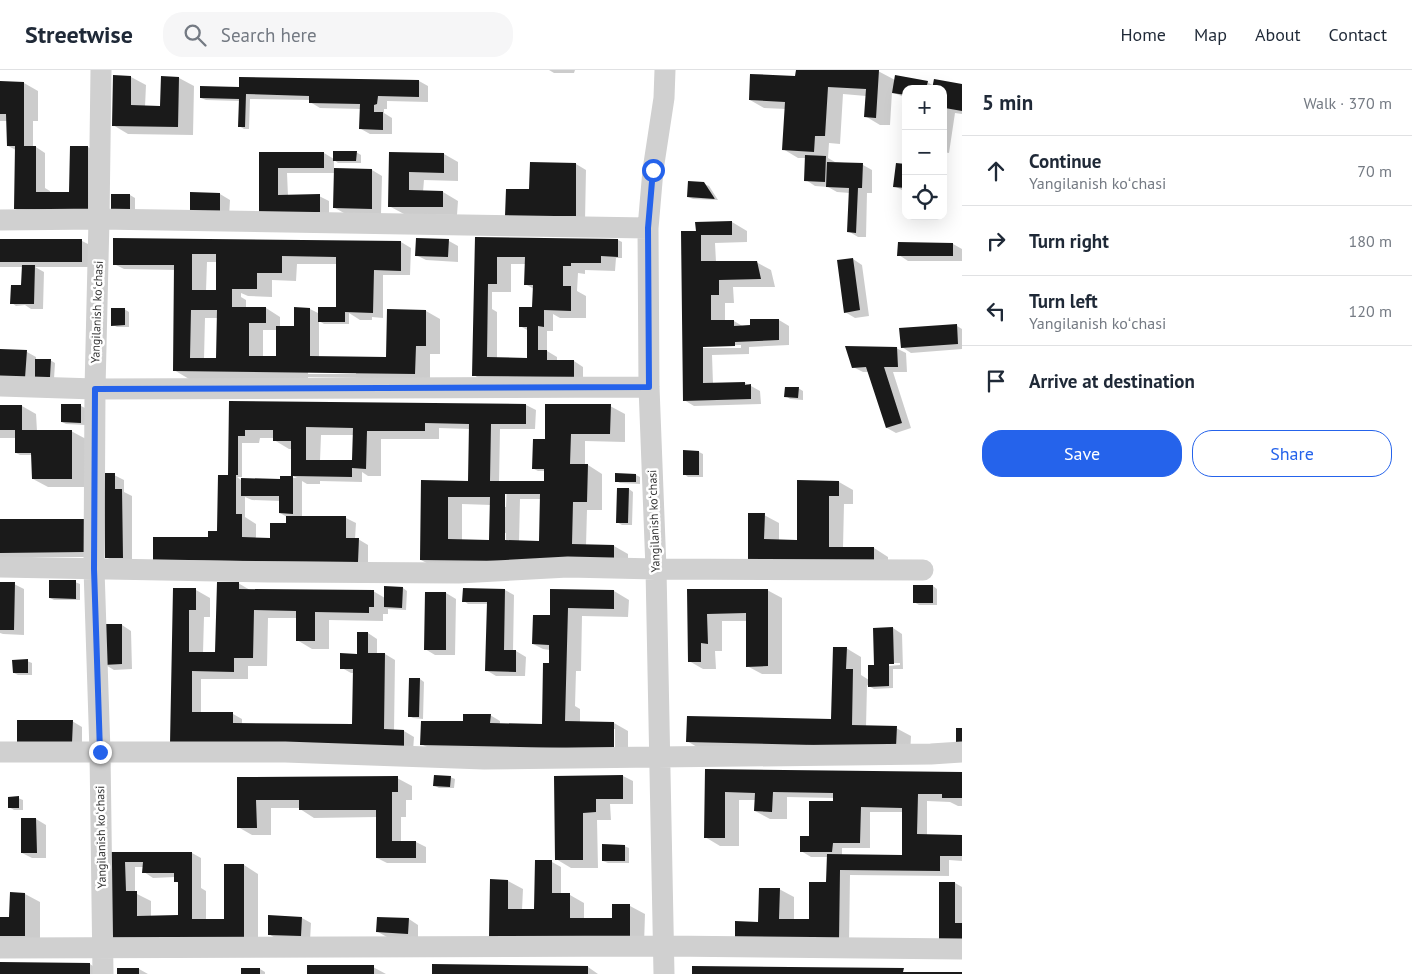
<!DOCTYPE html>
<meta charset="utf-8">
<style>
:root{--surface:#fff;--page:#f6f6f7;--text:#1f2937;--muted:#747a83;--line:#e0e1e3;--accent:#2563eb}
body{margin:0;font-family:"PT Sans",sans-serif;background:var(--page);color:var(--text)}
.controls{position:absolute;right:15px;top:15px;display:grid;overflow:hidden;border-radius:10px;box-shadow:0 5px 20px #0002}
.controls button{width:45px;height:45px;display:grid;place-items:center;padding:0;border:0;border-bottom:1px solid var(--line);background:var(--surface);color:var(--text);font:25px sans-serif}
.stop{position:absolute;width:15px;height:15px;margin:-11px;border:4px solid #2563eb;border-radius:50%;background:#fff}
.stop.end{background:#2563eb;border-color:#fff;box-shadow:0 1px 5px #0008}
.list{margin:0;padding:0;list-style:none}
h2{display:flex;justify-content:space-between;align-items:center;height:65px;margin:0;padding:0 20px;font-size:21px}
h2 small{font-size:16px;font-weight:400;color:var(--muted)}
.list li{display:grid;grid-template-columns:32px 1fr auto;gap:15px;align-items:center;box-sizing:border-box;height:70px;padding:0 20px;border-top:1px solid var(--line)}
.list b{display:block;font-size:19px;white-space:nowrap}
.list p{margin:0;font-size:16px;white-space:nowrap;color:var(--muted)}
.list em{font-size:16px;font-style:normal;color:var(--muted)}
.actions{display:flex;gap:10px;padding:15px 20px}
.actions a{flex:1;padding:11px 0;border:1px solid var(--accent);border-radius:20px;text-align:center;font-size:18px;color:var(--accent)}
.actions .main{background:var(--accent);color:#fff}
.icon{flex:none;width:28px;height:28px;fill:none;stroke:currentColor;stroke-width:2;stroke-linecap:round;stroke-linejoin:round}
.map{position:relative;flex:none;width:962px;height:904px;overflow:hidden}
header{display:flex;align-items:center;gap:30px;box-sizing:border-box;height:70px;padding:0 25px;background:var(--surface);border-bottom:1px solid var(--line)}
header strong{font-size:24px}
nav{display:flex;gap:28px;margin-inline-start:auto;font-size:18px}
.search{width:350px;height:45px;background:var(--page);display:flex;align-items:center;gap:12px;box-sizing:border-box;padding:0 18px;border-radius:20px;color:var(--muted);font-size:19px}
main{display:flex}
aside{flex:1;background:var(--surface)}
.map>svg:first-child{display:block}
.shadow{fill:#0003;fill-rule:evenodd}
.building{fill:#1a1a1a;fill-rule:evenodd}
.lines{fill:none;stroke-linecap:round;stroke-linejoin:round}
.street{stroke:#d0d0d0;stroke-width:21}
.route{stroke:#2563eb;stroke-width:6}
.labels{text-anchor:middle;stroke-width:5;stroke-linejoin:round;paint-order:stroke}
.street-label{font-size:12px;fill:#333;stroke:#fff}
</style>
<header>
<strong>Streetwise</strong>
<div class="search"><svg class="icon" aria-label="search" viewBox="0 0 24 24"><circle cx="10" cy="10" r="6"/><path d="M15 15l6 6"/></svg>Search here</div>
<nav><a>Home</a><a>Map</a><a>About</a><a>Contact</a></nav>
</header>
<main>
<div class="map">
<svg width="962" height="904" viewBox="0 0 962 904">
<rect width="100%" height="100%" fill="#fff"/>
<path class="shadow" d="M549,0H575L574,3H554Z
M813,0L878,1L895,10L927,12L934,16L962,15V44L955,43L949,83L943,82V19H906V28L892,22L890,55H880L865,46L866,26L843,24L840,74L829,73L828,88L835,92L863,95L872,100V123H867L866,167H858L848,161L850,123L837,122L828,117L815,116L806,110L807,88H798L783,79L786,39L764,38L750,30Z
M114,7H131L146,15L145,37H162L179,8L194,16L193,65L128,64L113,55Z
M419,11L428,16V32L387,31V39H384V43L392,48V64H370L361,59V39L320,38L310,32V30L250,29L249,59H244L239,56L240,31L206,30L201,28L240,18Z
M0,13H24L38,21V51H33V77H36L45,83V118L50,121V123L71,124L88,77L102,86V147H30L15,139L16,80L8,76V51H0Z
M356,82L361,85V93H338L334,90V100H372L382,106L381,144L344,143L335,138V103H287L288,126H319L329,131V147H270L260,84L324,83L334,89Z
M390,83L444,84L458,92V111L424,110L423,122H443L458,131L457,145L404,144L389,136Z
M531,94H576L586,100L585,151L521,153L531,121Z
M906,96V122L894,116Z
M704,114L709,116L718,130L693,129L688,127Z
M192,124H220L230,130L229,147Z
M130,125L135,128V146L112,126Z
M732,152L747,161V172L715,173L716,192H756L771,200L775,217H733L734,233H725V251H734L744,257L779,250L789,256V275L749,277V284L712,285L713,314L745,313L751,316L760,321L761,334L694,336L684,330L697,162ZM741,275V278H702L700,276Z
M476,168L618,170L622,172V188H616L615,201L585,200V204L578,203L577,221L586,226V248H560L553,244V261H547V281L557,287V291H574L583,297V312L483,311L474,305ZM511,194H526L525,214L534,219V238L520,256L529,261V289H497V242L492,239V222H511Z
M115,169L401,172L411,178L410,205H383V248L372,247V250H360L349,243V254H324L319,251V288H387L426,241L440,249V284H430V311L361,308L308,307V310L189,309L174,300L176,200L124,199L114,194ZM207,192H217V222L206,221ZM297,194H337L340,238L320,244L310,239L295,257H280V247L266,238H246V230L241,227V223L248,226L272,227V210L296,211ZM205,248H218L217,290L204,289ZM263,260H278L277,287H263ZM308,301L356,302V304H308Z
M0,170L82,171L92,176L91,197H35L44,202L43,239H31L25,235L16,236L12,233L22,217L23,197H0Z
M449,171L458,176V192L426,190L416,185Z
M899,173L953,174L962,179V191H908L899,185Z
M853,189L862,195L869,246L855,248L845,242Z
M124,239L129,242V257H117L113,255Z
M957,256L962,259V279L911,283L902,277Z
M896,278L906,283L907,302H893L911,358L896,363L887,358L869,302H863L853,297Z
M0,280L27,282L36,287V290H50L55,293L54,309L35,313L0,311Z
M798,318L803,321V330L790,329L786,326Z
M230,332L526,335L536,340L535,359H500L499,412L504,414V437H506L507,412L549,413L545,401H538L534,399L546,370L610,336L625,344V372L585,371V395H588L602,404V440H587L586,476H614L628,484V500L436,498L421,490L422,412H472L470,359L439,358V369H381V406H368L362,402V412L320,411V414H307L302,411V447L346,448L356,453L355,469H358L368,475V497L169,498L219,462L229,406ZM321,365H354V393L320,391ZM260,368H274V370L289,379H293V406L297,408L281,407V410H241L237,407H242V373H259ZM245,427L252,430L281,431L280,443L287,447V455L271,469H256V454L245,447ZM520,429H541V472H519ZM462,434L491,435L490,471H462ZM504,463H506V477Z
M62,335L81,336L85,338V355L66,354L62,352Z
M0,336H22L36,344L37,361H71L86,369V417H48L33,409V385H20L16,383V368H0Z
M699,382L703,384V407H688L684,404Z
M114,405L124,410V422L132,426V492L116,493L106,487Z
M636,405L640,407V414L620,413L616,411Z
M799,411L839,412L853,420V434H844L843,478H874L888,487V503L764,502L750,444L764,445L779,453V471H798Z
M629,419L633,422L632,455H622L617,452Z
M84,450L93,487H39L0,490V451Z
M75,512L80,514V530H54L50,528Z
M238,513L250,520L373,521L385,528L403,518L407,521L406,540L388,539V544H383V551L329,550V579H312L297,570L298,548H268L267,596H248V609H201V643L233,644L242,649V654L353,656L354,603H351L342,598L358,585L368,563L377,569V584H385L395,590L394,661H404L414,667L413,681L181,679L174,519L196,520L210,528V547H204L203,583H216Z
M0,514H14L24,519V565L3,564L0,563Z
M914,516H933L937,519V535H919L914,532Z
M505,520L514,525L513,581H516L526,587L525,606H496L486,600L488,534H468L464,531Z
M552,520L614,521L629,530L628,547L582,546L581,601H576L575,636L580,639V652L614,653L628,661V686L431,679L421,674L464,653L490,645L500,651V654L543,655L550,594V580L543,579L533,574L551,547ZM613,659H615V685H612Z
M689,520H767L782,528V604H762L747,596V551H722V581H715L716,599H703L689,591Z
M426,523H446L456,529L455,585H435L425,579Z
M122,555L131,561L132,599L114,600L104,594Z
M893,558L902,564L903,599H893V618L874,619L867,615L866,657L896,658L911,666L910,685L702,680L687,671L832,652L846,578L861,587V605L869,610ZM886,593H900V595L888,596Z
M27,591L32,593V605H18L14,603Z
M410,609H420L424,612L423,649L413,648L409,646Z
M72,651L82,657V677H28Z
M706,700L962,703V736H958L950,732L927,731V766H962V761V791L949,790V806L850,805L849,874L759,853L779,819L794,827V850H810L827,813L828,787H811L801,781L835,732V728L787,727V749H770L755,741L756,730H739V776H720L705,767ZM870,742H903V787L842,786V778H870Z
M623,706L633,711V734H610L611,750H597L598,798H571L556,789L555,707Z
M450,707L455,709L454,718H439L435,716Z
M238,708H397L412,716V730H406V747H401V772H416L426,777V793H387L377,788V747L314,748L300,739V738H271V765H252L238,757Z
M18,728L23,730V740H14L9,737Z
M36,749L46,755V788H32L22,783Z
M624,776L629,778V793H608L603,791Z
M112,783H192L201,788V818L206,821V850H225L244,795L258,804V875L126,879ZM135,797H144V802L153,808L175,807V811L179,813V847H151V831L135,823Z
M552,792L561,797V825H570L584,833V849L613,850V836H630L645,844L644,875L505,874L508,811L523,819L522,840H535Z
M955,813L962,817V877L940,868Z
M11,824H25L40,832V874L0,873V848H11Z
M302,848L311,853L310,871L278,870L269,864Z
M409,849L418,855V868L387,867L378,862Z
M0,894H90L104,904H0Z
M433,895L588,897L598,904H433Z
M373,897L386,904H309Z
M139,899L148,904H118Z
M260,899L265,902V904H242V900Z"/>
<path class="building" d="M796,0H879L876,48L864,47L866,19L828,17L825,66H815L814,82L782,80L785,32L749,30L750,4L795,6Z
M113,5L131,6V35L160,36L161,6L179,7L178,57L112,56Z
M895,5L928,11L926,19H906V25L892,23Z
M239,7L419,10V27L378,26L377,34L374,35V42H383V60L359,59L360,34L309,33V26L246,24L245,57H238L239,29L200,28V16L239,17Z
M934,9L962,14V41L945,38L944,45H943V19H932Z
M0,11L24,12V76H36V122H69L70,76H88V140L14,139L15,76H7L6,44H0Z
M333,81H357L356,91H333Z
M259,82H324V98H278V125L320,124V142H259Z
M389,82L444,83V103L409,102V120L443,121V137H388Z
M805,85L826,86L825,112L804,111Z
M530,92L576,93V146H505L506,119H529Z
M827,92L863,93L862,118H858L856,163L847,162L849,118L826,117Z
M896,93L906,94V118L893,117Z
M334,98L372,99V139L333,138Z
M688,111L704,112L715,129L687,127Z
M190,122L220,123V142L190,141Z
M111,124H130V144H111Z
M732,151V165H701V191H757L761,209L719,210V225H711V250H734V256L750,255V249H779V270L735,272V276L703,277V313L745,312V315L751,314V329L683,331L681,161H696L695,152Z
M475,167L618,169V187L601,186V193H571V196H563V216H571V241L544,240V257L538,256V280H547V290H574V307L472,306ZM497,187H525L524,215H533L532,237H519V257H527V288L487,287L488,214H497Z
M113,168L401,171V201L374,200L373,243L345,242V252H318V237H336V187L282,186V203H257V219H232V237H266V253H249V286H276V256H294V237L310,238V286L386,287L387,239L426,240V276H416L415,304L173,301L174,195H113ZM192,184H216V220H192ZM191,240H217L216,288H190Z
M416,168L449,169L448,187L415,186Z
M0,169H82V192H0Z
M898,172L953,173V186H897Z
M853,188L860,240L844,243L837,190Z
M22,195H35L34,234H10L11,215H21Z
M111,238H125V255L111,256Z
M957,254L958,274L901,278L899,258Z
M845,276L897,277L898,297H884L902,353L886,358L866,297L852,298Z
M0,279L27,280L25,308L0,307Z
M35,289H51L50,307H35Z
M785,317H799L798,328L784,327Z
M229,331L526,334V354H491L490,411H544V399H532L533,369H545V334H611L610,364H571L570,394H588L587,432H573L572,474L614,475V492L420,490L421,410L468,411L469,354L425,353V361H367L366,399L352,398V407L293,406V444L279,443V426H241V408L280,409V406H291V371H273V360H245V366H238V405H236V444H242V467L270,468V453H286V446H346V468H359L358,492L153,490V467H208V461H217L218,405H228ZM306,357L353,358L352,390H306ZM505,424H540L539,471L505,470ZM448,427H490L489,470L448,469Z
M61,334H81V353L61,352Z
M0,335H22V360H72V409H32L31,383H15V360H0Z
M683,380L699,381V405H683Z
M104,403H115V419H122L123,488H105Z
M615,403L636,404V412H615Z
M797,410L839,411V426H829V477H874V496L748,494V443H765L764,469L797,470Z
M617,418H629L628,453H616Z
M0,449H84V482L0,483Z
M49,510H76V529L49,528Z
M0,512H15L14,560H0Z
M217,512H239V519L374,520V537H369V543L315,542V571H296V541L254,540L253,588H234V602L192,601V642H233V653L352,654L353,599H340V583L357,584V562H368V583H385L384,659L404,660V677L170,674L173,518H196V540H189V582H215Z
M913,515H933V533H913Z
M384,516L403,517L402,538L384,537Z
M463,518L505,519L504,580H516V602L485,601L487,532H462Z
M550,519L614,520V539L568,538L565,651L614,652V679L420,675L421,651H463V644H491L490,653L542,654L543,593H549V575L532,574L533,545H550Z
M687,519H768V596L746,597V543L707,544L708,574L701,573V592H688Z
M425,522H446V580H424Z
M102,554H122V594L103,595Z
M893,557L894,594H889V616L868,617V595H874L873,558Z
M833,577H847L846,599H853L852,655L897,656L896,677L686,672L687,646L831,649Z
M28,589V603H13L12,590Z
M409,608H420L419,647H408Z
M17,650H73L72,673L17,672Z
M956,658H962V675H956Z
M705,699L962,702V728H942V724H918L917,764L962,765V786H940V801L840,800L839,870L735,869V851L758,852L759,818H780L779,849H809V812H826L827,784L902,785V738L861,737L860,773H833L832,782H800V766H809V731H833V723L773,722L772,742L754,741L755,723L725,722V768H704Z
M434,705L451,706L450,717L433,716Z
M623,705V729H596V742L583,743V790H555L554,706Z
M398,706V722H392V771H416V788H376V740H299V730H256L257,758H237V707Z
M19,726V738H8V727Z
M21,748H36L37,783H21Z
M602,774L625,775V791H602Z
M110,782H192V849H224V794H244V867L110,871ZM125,792H143L142,803H174V812H178V845L137,846V821H126Z
M535,790H552V823H570V848H612V834H630V868L489,867L490,809L508,810V839H534Z
M939,812H955V853H962V869H939Z
M10,822L25,823V866H0V847H9Z
M268,845L302,847L301,866L268,865Z
M377,847L409,848L408,864L376,862Z
M0,892L90,893V904H0Z
M432,894L588,896V904H432Z
M307,895H374V904H307Z
M692,896L904,898L903,902H962V904H692Z
M117,898H139V904H117Z
M241,898H260V904H241Z"/>
<g class="lines">
<path class="street" d="M101,0L99,149L95,319L94,499L100,682L103,904
M0,150L99,149L648,158
M0,316L95,319L649,317
M0,497L269,502L459,503L568,497L656,499L923,500
M0,682H285L484,689L931,684L962,682
M0,878L664,876L962,879
M664,904L656,499L649,317L648,158L653,100L664,28L665,0"/>
</g>
<g class="lines">
<path class="route" d="M100,682L94,499L95,319L649,317L648,158L653,100"/>
</g>
<g class="labels">
<g class="street-label">
<text transform="translate(97 242) rotate(-88)" y="4">Yangilanish koʻchasi</text>
<text transform="translate(654 451) rotate(-92)" y="4">Yangilanish koʻchasi</text>
<text transform="translate(101 767) rotate(-91)" y="4">Yangilanish koʻchasi</text>
</g>
</g>
</svg>
<div class="controls">
<button>+</button>
<button>−</button>
<button><svg class="icon" aria-label="locate" viewBox="0 0 24 24"><circle cx="12" cy="12" r="6"/><path d="M12 2v4M12 18v4M2 12h4M18 12h4"/></svg></button>
</div>
<div class="stop" style="left:653px;top:100px"></div>
<div class="stop end" style="left:100px;top:682px"></div>
</div>
<aside>
<h2>5 min<small>Walk · 370 m</small></h2>
<ul class="list">
<li><svg class="icon" aria-label="ahead" viewBox="0 0 24 24"><path d="M12 20V5M6 11l6-6 6 6"/></svg><div><b>Continue</b><p>Yangilanish koʻchasi</p></div><em>70 m</em></li>
<li><svg class="icon" aria-label="right" viewBox="0 0 24 24"><path d="M7 20v-9h11M14 6l5 5-5 5"/></svg><div><b>Turn right</b></div><em>180 m</em></li>
<li><svg class="icon" aria-label="left" viewBox="0 0 24 24"><path d="M17 20v-9H6M10 6l-5 5 5 5"/></svg><div><b>Turn left</b><p>Yangilanish koʻchasi</p></div><em>120 m</em></li>
<li><svg class="icon" aria-label="arrive" viewBox="0 0 24 24"><path d="M6 21V4h12l-3 4 3 4H6"/></svg><div><b>Arrive at destination</b></div></li>
</ul>
<div class="actions"><a class="main">Save</a><a>Share</a></div>
</aside>
</main>
